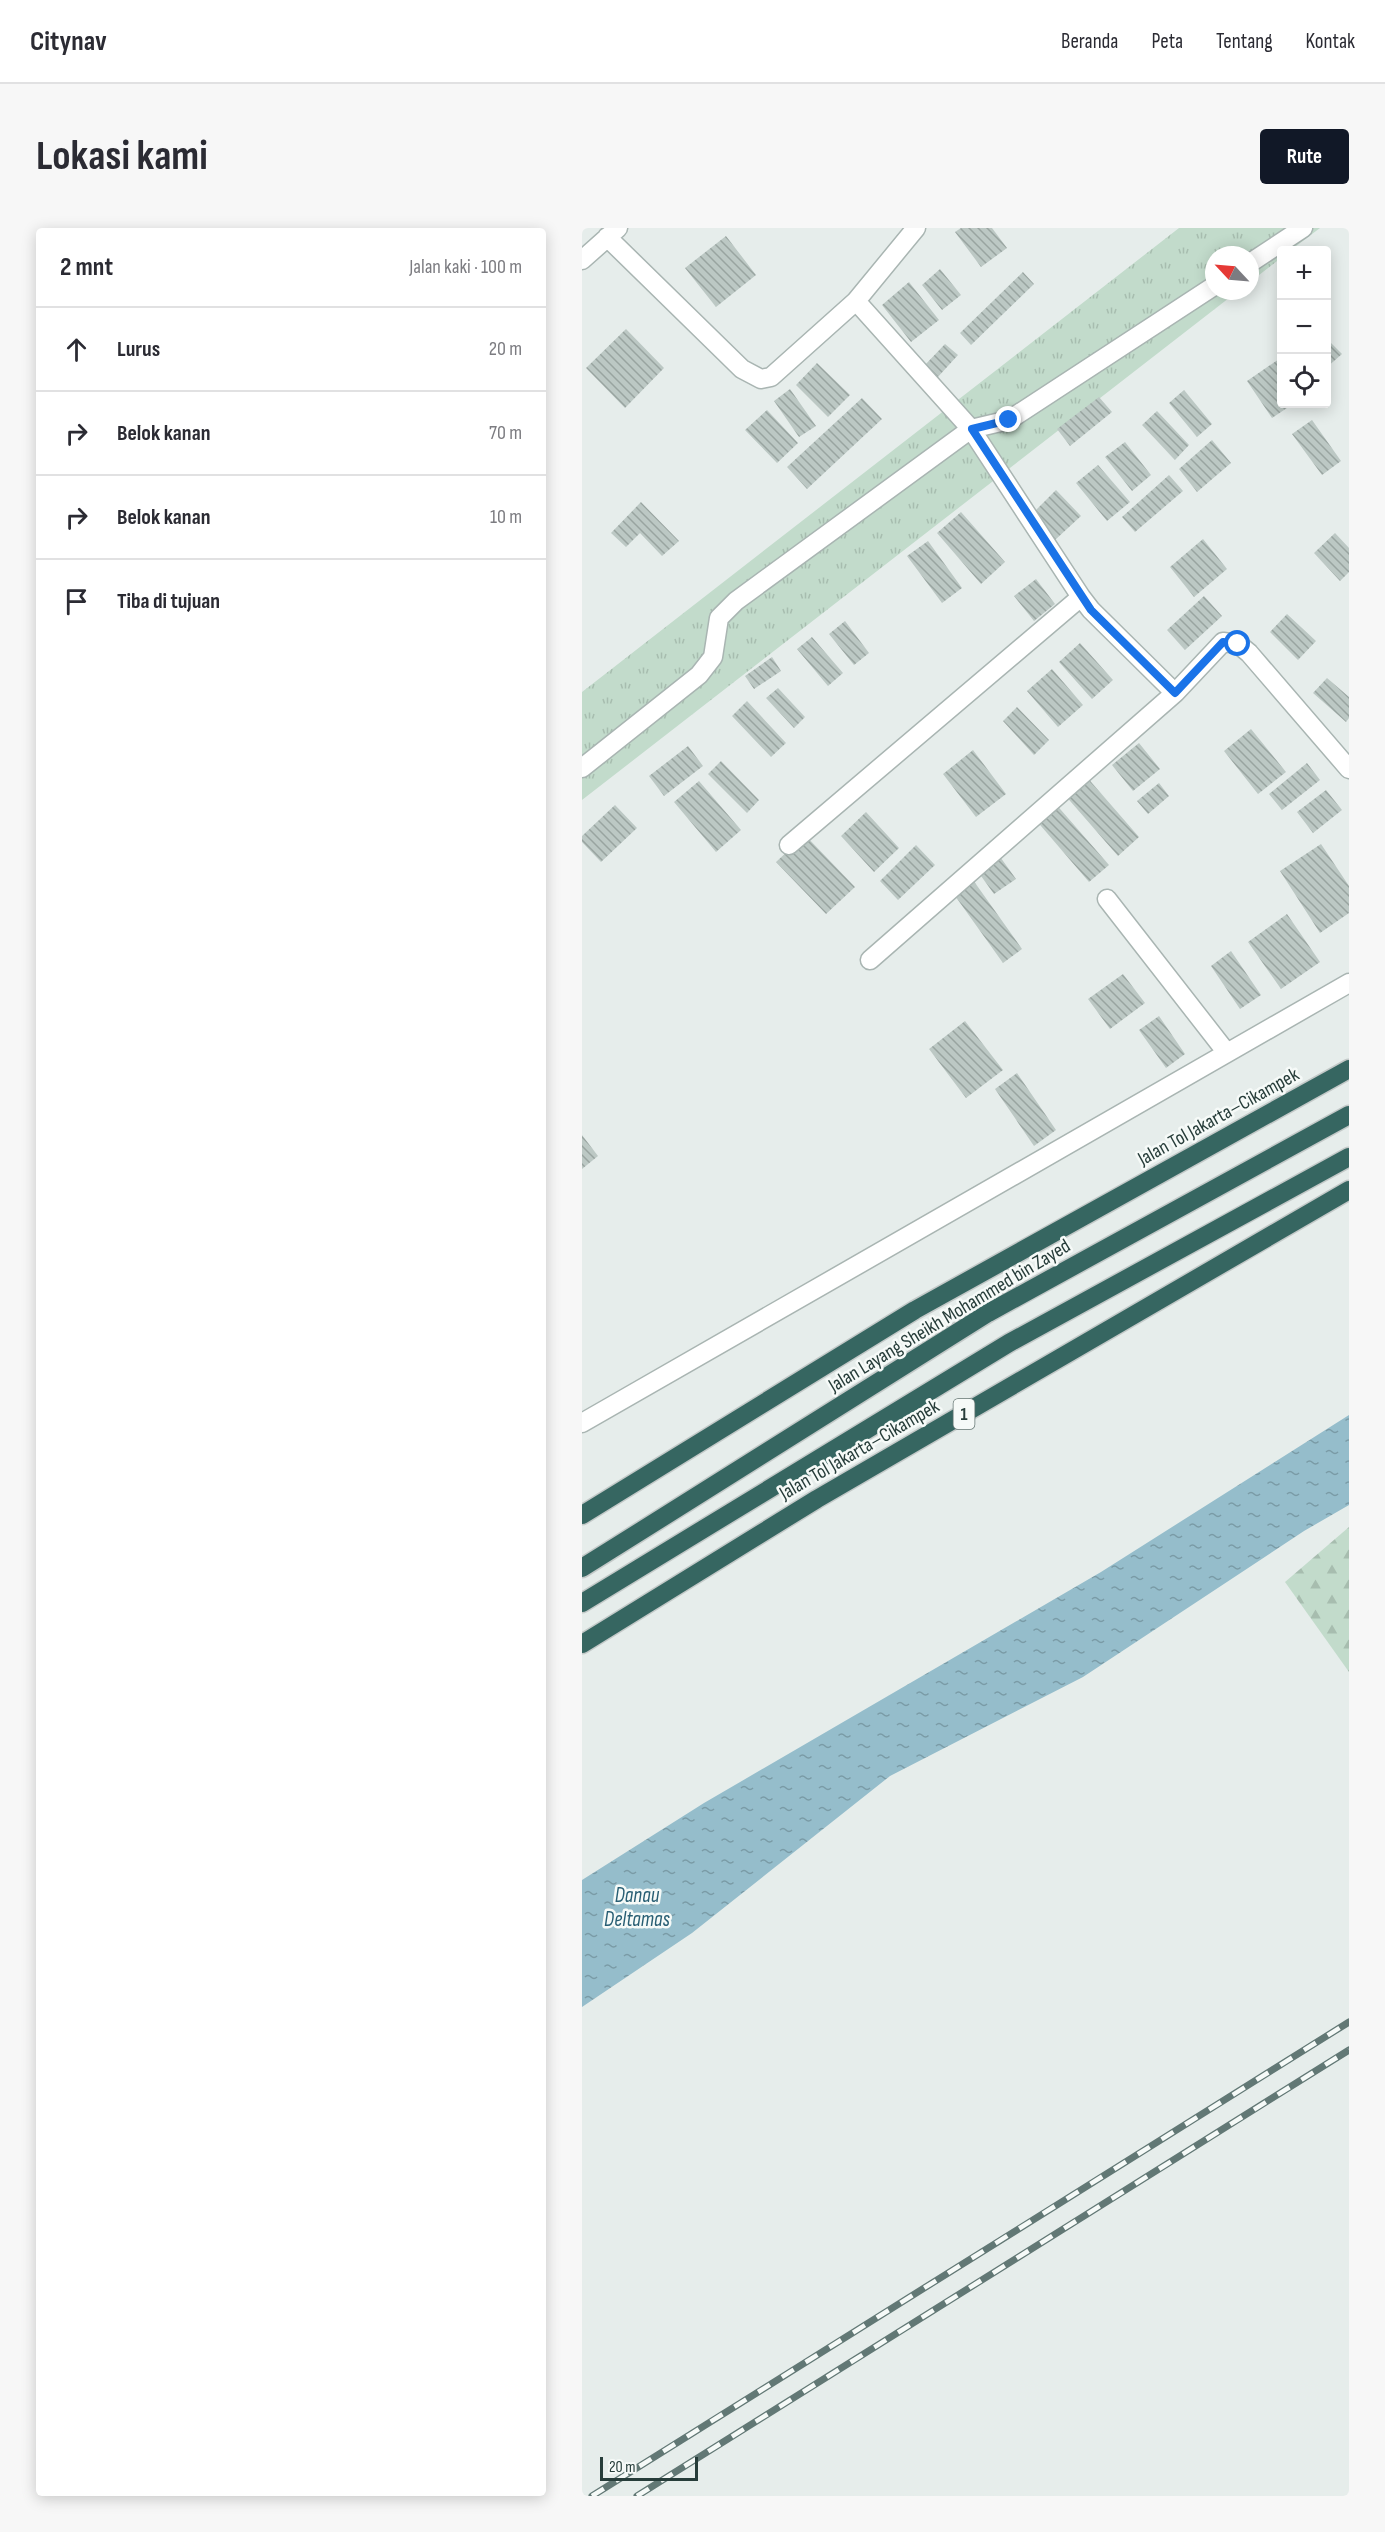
<!DOCTYPE html>
<html lang="id">
<meta charset="utf-8">
<style>
:root{--surface:#fff;--page:#f7f7f7;--text:#2b2b33;--muted:#7c7c81;--line:#e1e1e2;--accent:#111827}
body{margin:0;font-family:"Sofia Sans Condensed",sans-serif;background:var(--page);color:var(--text)}
.controls{position:absolute;right:18px;top:18px;display:grid;overflow:hidden;border-radius:6px;box-shadow:0 3px 15px #0003}
.controls button{width:54px;height:54px;display:grid;place-items:center;padding:0;border:0;border-bottom:2px solid var(--line);background:var(--surface);color:var(--text);font:30px sans-serif}
.compass{position:absolute;left:623px;top:18px;width:54px;height:54px;border-radius:50%;background:var(--surface);box-shadow:0 3px 15px #0003;rotate:296deg}
.scale{position:absolute;left:18px;bottom:15px;width:98px;box-sizing:border-box;padding-left:6px;border:3px solid #273d3a;border-top:0;font-size:16px;line-height:21px;white-space:nowrap;color:#273d3a;-webkit-text-stroke:4px #f6faf8;paint-order:stroke}
.stop{position:absolute;width:18px;height:18px;margin:-14px;border:4px solid #1a73e8;border-radius:50%;background:#fff}
.stop.end{background:#1a73e8;border-color:#fff;box-shadow:0 2px 6px #0008}
.list{margin:0;padding:0;list-style:none}
h2{display:flex;justify-content:space-between;align-items:center;height:78px;margin:0;padding:0 24px;font-size:26px}
h2 small{font-size:20px;font-weight:400;color:var(--muted)}
.list li{display:grid;grid-template-columns:39px 1fr auto;gap:18px;align-items:center;box-sizing:border-box;height:84px;padding:0 24px;border-top:2px solid var(--line)}
.list b{display:block;font-size:22px;white-space:nowrap}
.list em{font-size:20px;font-style:normal;color:var(--muted)}
.icon{flex:none;width:33px;height:33px;fill:none;stroke:currentColor;stroke-width:2;stroke-linecap:round;stroke-linejoin:round}
.map{position:relative;flex:none;width:767px;height:2268px;overflow:hidden;border-radius:6px}
header{display:flex;align-items:center;gap:36px;box-sizing:border-box;height:84px;padding:0 30px;background:var(--surface);border-bottom:2px solid var(--line)}
header strong{font-size:28px}
nav{display:flex;gap:33px;margin-inline-start:auto;font-size:21px}
.intro{display:flex;align-items:center;justify-content:space-between;box-sizing:border-box;height:144px;padding:0 36px}
h1{margin:0;font-size:42px}
.button{padding:15px 27px;border-radius:6px;background:var(--accent);color:#fff;font-size:21px;font-weight:700}
main{display:flex;gap:36px;padding:0 36px}
aside{flex:1;background:var(--surface);border-radius:6px;box-shadow:0 3px 15px #0003}
.map>svg:first-child{display:block}
.grass{fill:url(#grass-tufts)}
.forest{fill:url(#forest-firs)}
.water{fill:url(#water-ripples)}
.building{fill:url(#building-back-hatch)}
.lines{fill:none;stroke-linecap:round;stroke-linejoin:round}
.minor-casing{stroke:#a9b5b2;stroke-width:21}
.highway-casing{stroke:#c3c9c8;stroke-width:21}
.minor{stroke:#fff;stroke-width:18}
.highway{stroke:#366661;stroke-width:18}
.rail-casing{stroke:#627875;stroke-width:7}
.rail{stroke:#f6faf8;stroke-width:4.5;stroke-dasharray:14;stroke-linecap:butt}
.route{stroke:#1a73e8;stroke-width:8}
.labels{text-anchor:middle;stroke-width:5;stroke-linejoin:round;paint-order:stroke}
.shield{fill:#f6faf8;stroke:#657673;stroke-width:1.5}
.shield-label{font-size:18px;font-weight:bold;fill:#273d3a}
.street-label{font-size:20px;fill:#273d3a;stroke:#f6faf8}
.water-label{font-size:21px;font-style:italic;fill:#285e73;stroke:#f6faf8}
</style>
<header>
<strong>Citynav</strong>
<nav><a>Beranda</a><a>Peta</a><a>Tentang</a><a>Kontak</a></nav>
</header>
<div class="intro"><h1>Lokasi kami</h1><a class="button">Rute</a></div>
<main>
<aside>
<h2>2 mnt<small>Jalan kaki · 100 m</small></h2>
<ul class="list">
<li><svg class="icon" aria-label="ahead" viewBox="0 0 24 24"><path d="M12 20V5M6 11l6-6 6 6"/></svg><div><b>Lurus</b></div><em>20 m</em></li>
<li><svg class="icon" aria-label="right" viewBox="0 0 24 24"><path d="M7 20v-9h11M14 6l5 5-5 5"/></svg><div><b>Belok kanan</b></div><em>70 m</em></li>
<li><svg class="icon" aria-label="right" viewBox="0 0 24 24"><path d="M7 20v-9h11M14 6l5 5-5 5"/></svg><div><b>Belok kanan</b></div><em>10 m</em></li>
<li><svg class="icon" aria-label="arrive" viewBox="0 0 24 24"><path d="M6 21V4h12l-3 4 3 4H6"/></svg><div><b>Tiba di tujuan</b></div></li>
</ul>
</aside>
<div class="map">
<svg width="767" height="2268" viewBox="0 0 767 2268">
<defs>
<pattern id="grass-tufts" width="24" height="20" patternUnits="userSpaceOnUse" patternTransform="scale(1.5)"><rect width="24" height="20" fill="#c2dbcb"/><path d="M3 7l-1-3M5 7V3M7 7l1-3M15 17l-1-3M17 17v-4M19 17l1-3" fill="none" stroke="#a7bdaf"/></pattern>
<pattern id="forest-firs" width="22" height="20" patternUnits="userSpaceOnUse" patternTransform="scale(1.5)"><rect width="22" height="20" fill="#c2dbcb"/><path d="M5 1l3.5 6h-7zM16 11l3.5 6h-7z" fill="#a7bdaf"/></pattern>
<pattern id="water-ripples" width="26" height="14" patternUnits="userSpaceOnUse" patternTransform="scale(1.5)"><rect width="26" height="14" fill="#95bdcb"/><path d="M2 4q2-2 4 0t4 0M15 11q2-2 4 0t4 0" fill="none" stroke="#7a9ba6"/></pattern>
<pattern id="building-back-hatch" width="6" height="6" patternUnits="userSpaceOnUse" patternTransform="scale(1.5)"><rect width="6" height="6" fill="#bcc8c4"/><path d="M-1 5l2 2M0 0l6 6M5-1l2 2" fill="none" stroke="#99a4a0"/></pattern>
</defs>
<rect width="100%" height="100%" fill="#e6edeb"/>
<path class="grass" d="M597,0H738L709,22H700L699,30L668,54V27H632V63H656L0,572V464Z"/>
<path class="forest" d="M767,1299V1444L703,1354Z"/>
<path class="water" d="M767,1187V1277L722,1303L501,1449L308,1548L110,1705L0,1779V1652L122,1575L519,1344Z"/>
<path class="building" d="M379,0H410L425,20L399,39L373,4Z
M144,8L174,47L134,79L103,40Z
M358,41L379,67L360,82L340,57Z
M441,44L452,56L389,117L378,105Z
M327,54L357,92L329,114L300,77Z
M44,101L82,140L43,180L4,140Z
M744,110L760,126L744,140Z
M363,116L376,127L355,150L342,138Z
M700,129V176H711L690,190L665,153Z
M235,135L268,167L246,189L214,157Z
M208,161L234,198L217,209L192,173Z
M602,162L630,196L615,209L587,175Z
M517,169L530,184L488,218L475,201Z
M280,170L300,191L225,261L205,239Z
M185,182L216,215L195,235L163,202Z
M575,183L607,217L593,232L560,197Z
M730,192L759,233L740,247L710,206Z
M630,212L649,235L615,264L597,241Z
M543,214L569,247L550,263L523,229Z
M516,237L548,274L525,293L494,255Z
M587,247L601,263L553,304L540,289Z
M474,262L499,288L473,312L449,287Z
M59,274L97,313L80,328L58,305L44,319L29,305Z
M379,284L423,334L399,356L355,305Z
M753,305L767,320V344L758,353L732,325Z
M621,311L645,341L612,369L588,339Z
M346,313L380,360L360,375L325,328Z
M454,351L473,376L452,393L432,368Z
M622,368L640,388L603,422L585,402Z
M705,386L734,413L716,432L688,404Z
M263,393L287,425L272,437L247,406Z
M230,409L261,445L246,458L215,421Z
M498,415L531,452L510,471L477,434Z
M190,429L199,443L172,461L163,448Z
M470,441L501,477L476,499L445,463Z
M745,450L767,469V490L764,494L731,465Z
M196,460L223,489L212,500L184,470Z
M165,473L204,515L189,529L150,488Z
M435,479L467,512L452,527L421,493Z
M669,501L704,544L676,566L642,523Z
M557,515L578,541L551,563L530,537Z
M106,518L121,538L82,568L67,548Z
M391,522L424,566L394,589L361,546Z
M139,533L177,572L165,585L126,546Z
M725,535L738,552L700,582L687,566Z
M503,547L557,609L536,628L482,566Z
M117,553L159,602L134,624L92,574Z
M577,555L587,568L566,586L555,573Z
M744,562L760,582L731,605L715,584Z
M472,574L527,637L507,654L453,591Z
M33,577L55,600L19,634L0,614V608Z
M284,584L317,620L292,644L259,608Z
M223,607L273,659L244,686L194,634Z
M739,616L767,658V685L738,705L698,643Z
M334,617L353,637L316,672L298,653Z
M416,626L434,651L412,666L394,641Z
M391,652L440,721L421,735L371,665Z
M705,686L738,734L699,761L666,714Z
M649,723L679,767L658,781L629,738Z
M541,746L563,775L528,801L506,771Z
M577,788L603,826L584,840L557,802Z
M383,793L421,842L384,870L347,821Z
M435,845L474,902L452,918L413,861Z
M0,907L16,928L0,941Z"/>
<g class="lines">
<g class="minor-casing">
<path id="minor" d="M25,9L160,141L179,151L189,149L274,73L334,0
M0,32L36,0
M668,35L721,0
M274,73L389,201L499,369
M0,540L117,447L131,429L137,390L154,373L389,201L427,192L632,58
M207,617L499,369L509,382L593,465L641,414L656,416L667,425L767,541
M525,671L645,825
M288,732L593,465
M0,1195L767,755"/>
</g>
<g class="highway-casing">
<path id="highway" d="M0,1287L333,1082L767,841
M0,1340L406,1085L767,887
M0,1375L427,1115L767,929
M0,1416L235,1271L767,962"/>
</g>
<use href="#minor" class="minor"/>
<use href="#highway" class="highway"/>
<g class="rail-casing">
<path id="rail" d="M10,2268L767,1794
M55,2268L767,1822"/>
</g>
<use href="#rail" class="rail"/>
</g>
<g class="lines">
<path class="route" d="M427,192L390,201L509,382L593,465L641,414L656,416"/>
</g>
<g class="labels">
<rect class="shield" x="371.5" y="1171" width="21" height="30" rx="4.5"/>
<g class="shield-label">
<text x="382" y="1192">1</text>
</g>
<g class="street-label">
<text transform="translate(636 888) rotate(-29)" y="7">Jalan Tol Jakarta–Cikampek</text>
<text transform="translate(367 1087) rotate(-31)" y="7">Jalan Layang Sheikh Mohammed bin Zayed</text>
<text transform="translate(277 1221) rotate(-30)" y="7">Jalan Tol Jakarta–Cikampek</text>
</g>
<g class="water-label">
<text x="55" y="1674">Danau<tspan x="55" dy="24">Deltamas</tspan></text>
</g>
</g>
</svg>
<div class="controls">
<button>+</button>
<button>−</button>
<button><svg class="icon" aria-label="locate" viewBox="0 0 24 24"><circle cx="12" cy="12" r="6"/><path d="M12 2v4M12 18v4M2 12h4M18 12h4"/></svg></button>
</div>
<svg class="compass" viewBox="-18 -18 36 36"><path d="M0-13l5 13h-10z" fill="#e53935"/><path d="M0 13l5-13h-10z" fill="#7c7c81"/></svg>
<div class="scale">20 m</div>
<div class="stop" style="left:656px;top:416px"></div>
<div class="stop end" style="left:427px;top:192px"></div>
</div>
</main>
